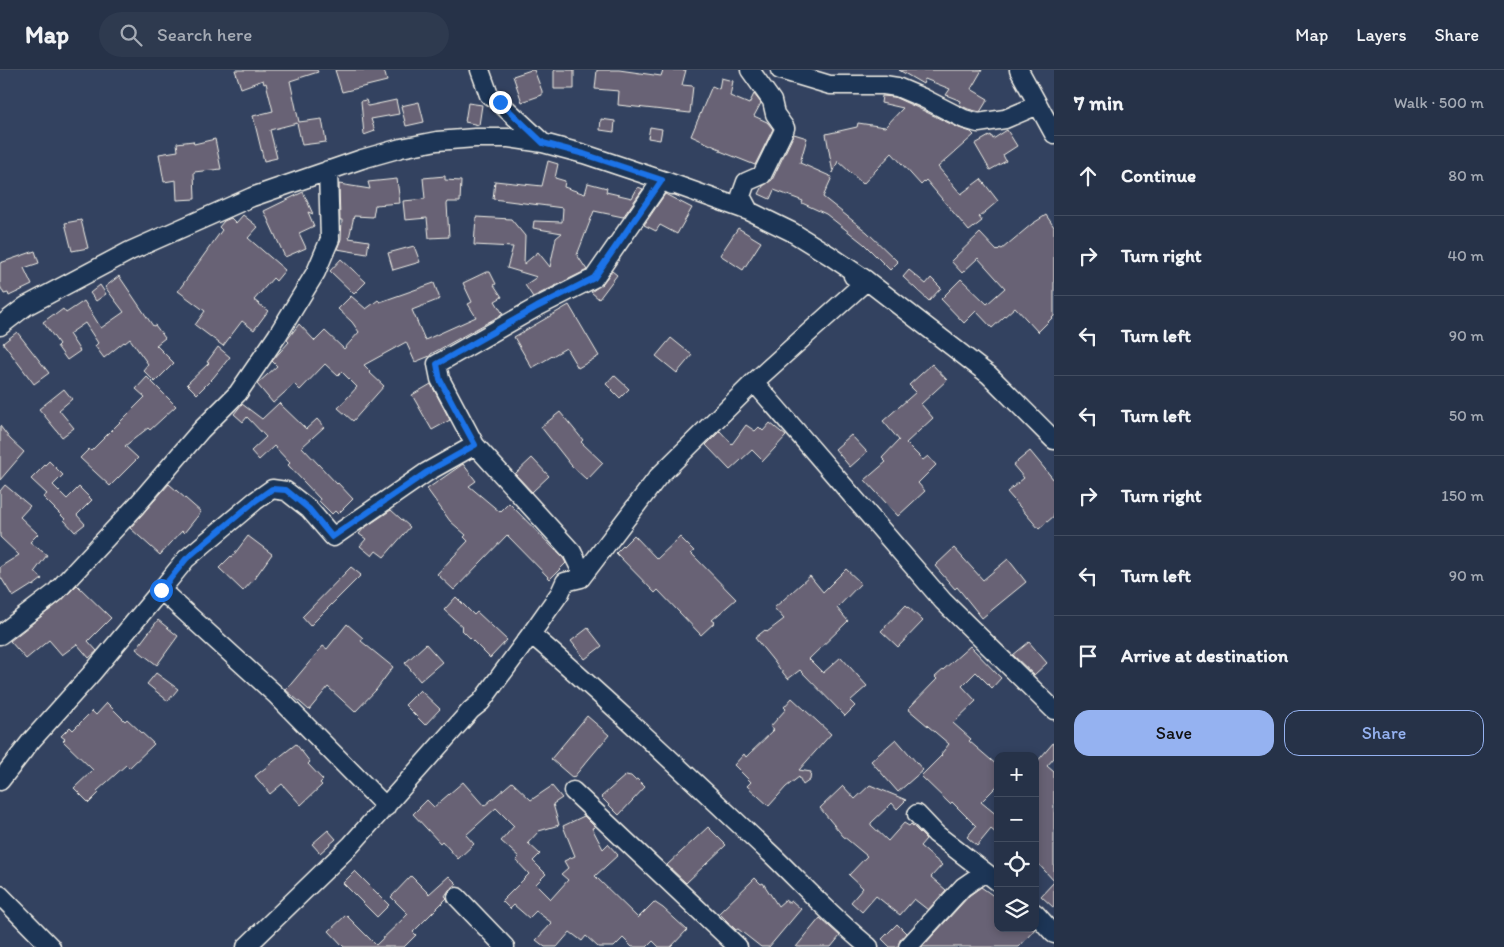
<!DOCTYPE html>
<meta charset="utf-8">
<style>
:root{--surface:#263248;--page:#2e3a4f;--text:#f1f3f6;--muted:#a4aab4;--line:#424d60;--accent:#95b2f1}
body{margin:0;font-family:Itim,sans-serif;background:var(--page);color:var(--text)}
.controls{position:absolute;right:15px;bottom:15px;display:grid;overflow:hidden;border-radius:10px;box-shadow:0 2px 8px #0003}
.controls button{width:45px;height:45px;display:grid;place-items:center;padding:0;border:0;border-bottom:1px solid var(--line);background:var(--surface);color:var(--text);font:25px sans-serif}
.stop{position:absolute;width:15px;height:15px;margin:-11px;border:4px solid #1a73e8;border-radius:50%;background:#fff}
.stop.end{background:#1a73e8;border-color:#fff;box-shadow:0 1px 5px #0008}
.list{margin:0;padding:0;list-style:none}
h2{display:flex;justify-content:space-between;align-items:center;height:65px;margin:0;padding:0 20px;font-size:21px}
h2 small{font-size:16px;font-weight:400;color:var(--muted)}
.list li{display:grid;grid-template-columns:32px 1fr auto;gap:15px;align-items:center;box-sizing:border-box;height:80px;padding:0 20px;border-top:1px solid var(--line)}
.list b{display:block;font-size:19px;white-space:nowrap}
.list em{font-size:16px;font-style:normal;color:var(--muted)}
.actions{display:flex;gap:10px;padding:15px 20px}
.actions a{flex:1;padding:11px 0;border:1px solid var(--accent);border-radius:15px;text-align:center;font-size:18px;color:var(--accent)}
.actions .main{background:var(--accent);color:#111}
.icon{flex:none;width:28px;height:28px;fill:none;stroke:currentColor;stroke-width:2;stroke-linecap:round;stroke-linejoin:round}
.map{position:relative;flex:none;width:1054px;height:877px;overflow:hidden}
header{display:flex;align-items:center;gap:30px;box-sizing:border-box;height:70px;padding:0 25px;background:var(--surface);border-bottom:1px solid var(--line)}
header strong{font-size:24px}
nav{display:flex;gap:28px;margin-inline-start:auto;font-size:18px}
.search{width:350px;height:45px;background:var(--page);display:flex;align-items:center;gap:12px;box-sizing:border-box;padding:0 18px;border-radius:28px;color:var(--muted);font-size:19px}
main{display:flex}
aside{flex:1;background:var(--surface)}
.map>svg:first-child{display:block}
.building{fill:#676275;stroke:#f4f1e8}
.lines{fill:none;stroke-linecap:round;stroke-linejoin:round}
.minor-casing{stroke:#f4f1e8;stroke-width:21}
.minor{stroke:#1d3557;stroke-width:18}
.route{stroke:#1a73e8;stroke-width:6}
</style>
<header>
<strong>Map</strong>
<div class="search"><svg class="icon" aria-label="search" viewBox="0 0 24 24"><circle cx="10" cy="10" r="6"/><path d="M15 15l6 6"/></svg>Search here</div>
<nav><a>Map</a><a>Layers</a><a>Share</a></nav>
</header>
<main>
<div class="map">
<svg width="1054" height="877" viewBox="0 0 1054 877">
<rect width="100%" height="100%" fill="#334260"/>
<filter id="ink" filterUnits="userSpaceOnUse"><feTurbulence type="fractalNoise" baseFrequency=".02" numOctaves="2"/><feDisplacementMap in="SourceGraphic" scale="10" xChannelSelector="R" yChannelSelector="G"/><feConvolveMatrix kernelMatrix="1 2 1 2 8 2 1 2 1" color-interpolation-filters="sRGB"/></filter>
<g filter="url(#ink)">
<path class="building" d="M235,0H317L318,2L290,11L299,52L322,49L326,72L302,75L297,53L270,60L277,88L264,91L253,46L273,41L266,13L264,14L263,10L241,18Z
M335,0H384L387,11L342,22Z
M531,0H534L542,21V25L522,32L513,6Z
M554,0H574V19H554Z
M597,0H619L661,6L663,0H686L682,15L693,16L690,43L618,35L619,21L595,19Z
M899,0H982L971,19L988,29L980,42L968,39L960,35L961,31L946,25L950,19L925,9L923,14Z
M721,8L733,11L730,26L749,34L754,24L761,33L754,46L767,52L773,59L755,95L720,81V79L691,66L712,16L719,19Z
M882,26L894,27L918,38L959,58L971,62L974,65L938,97L961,124L981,109L998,131L979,147L982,151L969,161L926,110L921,115L892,83L863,114L838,91L833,103L826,64L857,57L858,53L885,57L903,38L881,33Z
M366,30L368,36L396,30L399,44L371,49L375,61L364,65L361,31Z
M419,32L424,52L406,56L401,36Z
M468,33L482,35L479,55L465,52Z
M601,49L615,51L614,62L600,60Z
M650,57L662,59L660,70L648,68Z
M1007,60L1017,76L1003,85L1006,91L990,100L975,74L991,65L993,69Z
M794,64L807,68L800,93L832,107L823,127L867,162L898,192L890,200L864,174L826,144L802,133L803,131L774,120L770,129L759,124L763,116L772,110Z
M215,69L221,99L194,102L195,129L177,130L176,110L164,112L159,84L178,81L177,73L193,71L194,74Z
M548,91L558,94L555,108L565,111L564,117L585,124L588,113L607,118L606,122L632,128L638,117L643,119L623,147L594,141L577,185L587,200L533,227L525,215L537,207L507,198L513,177L474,175L476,147L511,149L525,166L524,194L538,182L550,197L556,168L562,163L533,158L534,151L562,152L563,138L493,129L495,111L542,116Z
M445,106V110L461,111L460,132H448L447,134L449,167L429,168L427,148L405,150L403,131L425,129L423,108Z
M397,109L400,133L375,135L373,147L354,146L349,168L369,171L367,184L337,179L341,169L342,150H340L339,114L370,119L368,112Z
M303,122L313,144L308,142L314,156L299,163L306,178L285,187L264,141Z
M665,124L692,138L677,164L660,155L656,161L644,155Z
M243,145L258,157L248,168L285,200L276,211L273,208L254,230L268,241L254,260L242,251L223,276L195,255L205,241L178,221L222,160L219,157L224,151L231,148L236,153Z
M1046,145L1054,157V246L1038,262L1015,237L992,258L976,241L964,253L941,229L961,209L987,234L1005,218L978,188L962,203L951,191L980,163L997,181L1000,178L1002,179L1032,154Z
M81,150L88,178L72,181L65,153Z
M738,158L761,172L743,200L720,185Z
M414,176L420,192L393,200L388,183Z
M35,181L39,193L24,198L32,215L9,226L8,223L4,224L0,216V193Z
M341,189L366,212L354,224L330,201Z
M909,200L926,214L931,208L941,218L929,231L903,207Z
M612,201L617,205L599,229L591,222L602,214Z
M486,202H490L496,214L494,215L502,227L495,231L503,244L431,284L430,286L415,292L406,272L364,295L370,301L369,302L384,316L353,351L338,338L357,317L342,302L338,306L325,294L300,320L294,314L273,333L257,314L277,296L272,291L289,272L287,270L299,254L315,271L325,261L344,279L359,262L352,252L338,239L351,226L366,239L378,230L380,232L434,213L440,229L412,240L425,270L476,247L468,234L472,232L463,213Z
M119,206L153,256L155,255L165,268L156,275L174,293L155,312L143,300L148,294L130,269L125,273L124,272L104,288L95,276L98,273L85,253L69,264L80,281L67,290L57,276L59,274L43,252L54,244L55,245L63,239L66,243L84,231L101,258L124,242L105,217Z
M100,215L106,224L96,231L90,223Z
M569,235L599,286L578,298L566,278L532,298L514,267Z
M17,262L49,303L34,314L3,273Z
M671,268L692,285L677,303L656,286Z
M218,277L230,287L213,308L197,324L187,314L209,293L207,292Z
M932,294L947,310L921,334L933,348L906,373L923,390L928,386L936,395L918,413L925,421L898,446L865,410L886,392L882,388L899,370L883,351L916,322L909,315Z
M614,305L629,319L620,328L606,314Z
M147,307L176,336L150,360L148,358L125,376L138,388L110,416L80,388L89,379L91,381L145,327L136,319Z
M431,314L450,350L432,360L412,325Z
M64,319L72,329L59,340L74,358L62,367L39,339Z
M279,333L306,359L317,349L324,357L302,377L337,414L338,413L353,429L338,444L335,441L332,444L319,431L320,429L288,395L290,393L274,376L259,390L251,381L266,367L247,347L243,352L234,344L242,334L262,349Z
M560,342L583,370L581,372L603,393L587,410L571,395L541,357Z
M770,353L786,366L763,391L752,380L730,400L706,375L720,361L732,374L746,355L755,361L759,357L763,361Z
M0,356L10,369L24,382L0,410Z
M851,365L867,382L850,397L835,379Z
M1030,381L1054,410V446L1039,459L1007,422L1024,408L1013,395Z
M532,388L549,406L532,422L515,404Z
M49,391L63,405L53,415L67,429L79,417L92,430L77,445L85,454L75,462L64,450L65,449L43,427L47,424L31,409Z
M463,394L476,411L469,416L500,442L509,433L563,488L566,493L550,509L507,465L454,520L437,504L468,471L464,467L466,465L450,451L427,419Z
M169,414L201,442L184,463L182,461L160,485L130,458Z
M5,415L30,436L20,447L38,464L30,472L47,485L35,501L42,509L33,516L32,515L13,527L0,506V497L19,485L0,467V421Z
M391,440L410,457L384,487L376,481L372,486L360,476L366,469L359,464L364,458Z
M634,465L657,489L680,467L694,481L691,483L736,529L712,550L715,552L701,565L658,520L655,523L616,483Z
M248,466L272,484L254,509L243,521L219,498L231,486L232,487Z
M954,478L983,510L1008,489L1026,512L982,548L957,517L955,519L935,496Z
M351,497L361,505L310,556L302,547Z
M846,499L861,513L837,538L848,551L809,589L823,603L841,587L867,616L850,631L855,636L845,646L800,600L788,609L755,568L765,560L767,562L784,549L774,538L810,506L823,522Z
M77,515L111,548L88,571L97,581L89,588L77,574L62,585L49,570L26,589L10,571L61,531Z
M456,527L474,545L477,542L507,570L490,588L461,559L463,557L444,540Z
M906,535L923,551L898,577L881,561Z
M158,550L178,566L157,595L136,579Z
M347,554L363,568L361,571L393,597L376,620L355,642L328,617L309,640L286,620L323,576L327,579Z
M588,558L602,576L585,589L571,571Z
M1029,572L1047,593L1034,605L1013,585Z
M426,574L442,592L420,611L405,593Z
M970,576L1001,608L992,618L976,602L962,616L976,631L953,653L971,669L969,671L998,696V715L981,732L998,746V765L991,759L977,776L967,767L976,756L952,732L950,734L921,706L942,685L941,684L949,674L908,639L937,609L935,607Z
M156,603L178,619L168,631L147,614Z
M420,620L440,639L425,655L405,635Z
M792,628L831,664L799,700L811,702L810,710L803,715L799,707L786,717L769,736L747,716L751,712L734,695L744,684L746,687L774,660L770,657L786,639L784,637Z
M107,633L125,651L127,649L154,674L129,698L126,695L97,721L99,723L89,733L74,718L93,700L63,671L65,669L61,666L70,657L73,660L92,641L96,645Z
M587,646L609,665L573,708L551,689Z
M896,669L923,700L898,722L871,691Z
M1054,672V688L1047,696L1054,702V811L1035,790V694Z
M296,674L310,692L308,694L323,710L320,713L322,715L301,735L282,714L270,724L255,706Z
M626,705L631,706L635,710L637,709L645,717L619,745L601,727Z
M463,712L484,736L512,712L531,730L552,716L562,728L553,734L559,755L539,761L528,773L540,784L533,791L546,804L536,814L551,829L568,810L561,804L568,798L564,791L575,786L563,756L584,746L595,757L592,758L603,779L608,774L618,785L595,806L638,848L654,832L663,838L687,860L671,877H659L653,871L647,877H632L623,868L614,877H598L586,866L582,871L570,862L557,877H545L536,870L552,853L536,841L529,848L514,835L510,839L502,831L529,804L516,790L519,787L501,771L514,756L496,738L466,765L474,774L458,789L442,771L440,773L413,744L427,730L434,737Z
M870,715L906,730L897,739L892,733L871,753V755L888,771L904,753L909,756L911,754L926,769L920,776L942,795L931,807L946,820L928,840L914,829L900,845L876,826L862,842L851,832L863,818L849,805L867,786L843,766L820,738L843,716L855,729Z
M708,757L726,775L686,813L667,795Z
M328,760L336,769L320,783L312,774Z
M355,801L389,835L377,847L343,813Z
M411,806L429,824L449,806L457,814L449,820L445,826L447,828L413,862L416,865L404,877H344L329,861L346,845L376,875L408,844L391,827Z
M755,808L761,814L763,813L778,836L785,830L789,833L792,831L801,839L769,877H761L738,859L736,860L719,843Z
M1054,812V838L1041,826Z
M981,817L998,829V858L1035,859L1019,877H922L970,825Z
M820,848L840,866L831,877H796Z
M897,854L906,863L900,870L898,877H890L882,869Z"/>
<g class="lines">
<g class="minor-casing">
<path id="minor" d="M480,0L489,25L499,32L543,73
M780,0L830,15H884L897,17L923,28L964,49L978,53L1005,49L1038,35
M1019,0L1054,64
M749,141L741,126L746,112L762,105L785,58L775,44L772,31L750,0
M0,256L26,236L130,181L252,127L362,89L401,78L437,71L475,68H509L543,73L584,84L662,110L749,141L792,162L829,185L866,210L989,305L1054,370
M754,312L865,212L853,206
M581,508L580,498L572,482L475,375L440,309L437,294L537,237L594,208L662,110L672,115
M531,564C614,635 693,711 772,785C804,816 834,849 869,877
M0,565L55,523L136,436L201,360L238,323L277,266L316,202L330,169L328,100
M0,711L31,671L92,603L161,520
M573,721L738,877
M386,737L275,624L161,520L186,489L255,431L272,419L286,421L309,439L333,467L427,402L475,375
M917,744L936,764L998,812
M0,825L51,877
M457,827L505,877
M1035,843L1054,864
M246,877L351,775L471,640L481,632L531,564L560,523L565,512L581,508L658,407L754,312L943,531L1054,640
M908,877L963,817L985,802"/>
</g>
<use href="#minor" class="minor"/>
</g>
</g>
<g class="lines" filter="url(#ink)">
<path class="route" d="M161,520L186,489L255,431L272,419L286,420L309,439L332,467L427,402L475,375L440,310L437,294L537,237L594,208L662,110L584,84L543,73L500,32"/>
</g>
</svg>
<div class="controls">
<button>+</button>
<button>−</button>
<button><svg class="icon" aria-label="locate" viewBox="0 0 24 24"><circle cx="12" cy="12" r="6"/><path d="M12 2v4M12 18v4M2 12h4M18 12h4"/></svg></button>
<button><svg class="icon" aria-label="layers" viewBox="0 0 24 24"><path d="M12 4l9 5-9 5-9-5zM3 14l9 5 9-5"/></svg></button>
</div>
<div class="stop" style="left:161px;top:520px"></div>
<div class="stop end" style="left:500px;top:32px"></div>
</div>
<aside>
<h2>7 min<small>Walk · 500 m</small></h2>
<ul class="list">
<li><svg class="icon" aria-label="ahead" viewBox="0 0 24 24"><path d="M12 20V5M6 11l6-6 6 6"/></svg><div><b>Continue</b></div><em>80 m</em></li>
<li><svg class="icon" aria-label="right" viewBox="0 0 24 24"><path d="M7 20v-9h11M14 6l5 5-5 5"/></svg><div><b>Turn right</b></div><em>40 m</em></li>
<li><svg class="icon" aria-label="left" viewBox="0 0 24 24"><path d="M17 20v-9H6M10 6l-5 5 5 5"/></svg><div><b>Turn left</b></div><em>90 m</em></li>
<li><svg class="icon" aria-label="left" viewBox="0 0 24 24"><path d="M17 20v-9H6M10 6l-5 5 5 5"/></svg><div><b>Turn left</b></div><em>50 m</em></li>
<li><svg class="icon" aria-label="right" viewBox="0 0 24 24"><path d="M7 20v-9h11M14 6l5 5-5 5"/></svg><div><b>Turn right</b></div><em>150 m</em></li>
<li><svg class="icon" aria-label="left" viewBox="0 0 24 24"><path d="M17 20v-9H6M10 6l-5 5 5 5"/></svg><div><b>Turn left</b></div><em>90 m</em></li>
<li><svg class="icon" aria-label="arrive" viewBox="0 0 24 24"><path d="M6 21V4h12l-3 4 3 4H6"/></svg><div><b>Arrive at destination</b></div></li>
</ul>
<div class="actions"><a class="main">Save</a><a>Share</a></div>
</aside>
</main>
